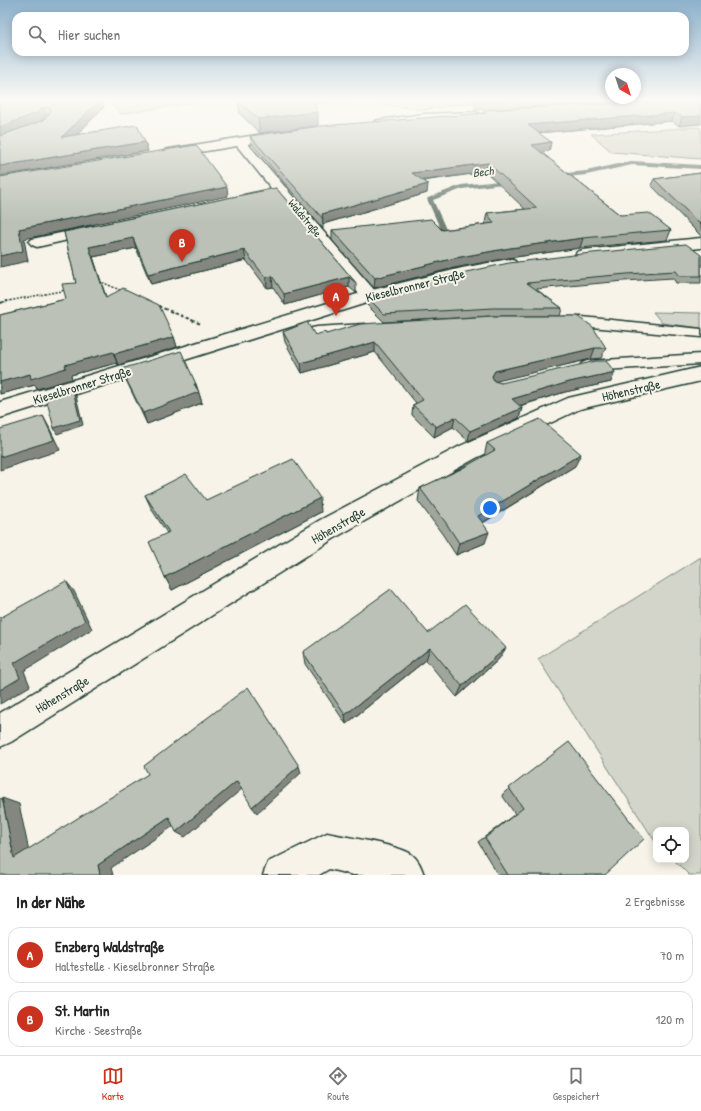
<!DOCTYPE html>
<html lang="de">
<meta charset="utf-8">
<style>
:root{--surface:#fff;--page:#f2f2f2;--text:#222;--muted:#767676;--line:#e0e0e0;--accent:#c8321e}
body{margin:0;font-family:"Patrick Hand",sans-serif;background:var(--page);color:var(--text)}
.controls{position:absolute;right:12px;bottom:12px;display:grid;overflow:hidden;border-radius:8px;box-shadow:0 2px 10px #0003}
.controls button{width:36px;height:36px;display:grid;place-items:center;padding:0;border:0;border-bottom:1px solid var(--line);background:var(--surface);color:var(--text);font:20px sans-serif}
.compass{position:absolute;left:605px;top:68px;width:36px;height:36px;border-radius:50%;background:var(--surface);box-shadow:0 2px 10px #0003;rotate:141deg}
.you{position:absolute;left:490px;top:508px;width:14px;height:14px;margin:-10px;border:3px solid #fff;border-radius:50%;background:#1a73e8;box-shadow:0 0 0 6px #1a73e833}
.badge{display:grid;place-items:center;width:26px;height:26px;border-radius:50%;background:var(--accent);color:#fff;font-size:13px;font-weight:700}
.pin{position:absolute;translate:-50% -33px;filter:drop-shadow(0 1px 2px #0008)}
.pin::after{content:'';position:absolute;top:21px;width:14px;height:12px;background:inherit;clip-path:polygon(0 0,100% 0,50% 100%)}
.list{margin:0;padding:0;list-style:none}
h2{display:flex;justify-content:space-between;align-items:center;height:52px;margin:0;padding:0 16px;font-size:17px}
h2 small{font-size:13px;font-weight:400;color:var(--muted)}
.list li{display:grid;grid-template-columns:26px 1fr auto;gap:12px;align-items:center;box-sizing:border-box;height:56px;margin:0 8px 8px;padding:0 8px;border:1px solid var(--line);border-radius:12px}
.list b{display:block;font-size:15px;white-space:nowrap}
.list p{margin:0;font-size:13px;white-space:nowrap;color:var(--muted)}
.list em{font-size:13px;font-style:normal;color:var(--muted)}
.icon{flex:none;width:22px;height:22px;fill:none;stroke:currentColor;stroke-width:2;stroke-linecap:round;stroke-linejoin:round}
.map{position:relative;flex:none;width:701px;height:875px;overflow:hidden}
.search{position:absolute;background:var(--surface);box-shadow:0 2px 10px #0003;left:12px;right:12px;top:12px;height:44px;display:flex;align-items:center;gap:10px;box-sizing:border-box;padding:0 14px;border-radius:12px;color:var(--muted);font-size:15px}
.sheet{height:180px;background:var(--surface)}
nav{display:flex;justify-content:space-around;align-items:center;box-sizing:border-box;height:56px;border-top:1px solid var(--line);background:var(--surface);font-size:11px;color:var(--muted)}
nav a{display:grid;justify-items:center;gap:2px}
nav .on{color:var(--accent)}
.map>svg:first-child{display:block}
.green{fill:#d3d5ca;stroke:#79897f}
.lines{fill:none;stroke-linecap:round;stroke-linejoin:round}
.stream{fill:#6f8077;fill-rule:evenodd}
.lane-casing{stroke:#1f3d34;stroke-width:3}
.street-casing{stroke:#1f3d34;stroke-width:3}
.secondary-casing{stroke:#1f3d34;stroke-width:3}
.path-far1{stroke:#1f3d34;stroke-width:1.5;stroke-dasharray:2 1.5;stroke-linecap:butt}
.path{stroke:#1f3d34;stroke-width:2;stroke-dasharray:3.5 2.5;stroke-linecap:butt}
.lane{fill:#f7f3e8;fill-rule:evenodd}
.street{fill:#f7f3e8;fill-rule:evenodd}
.secondary{fill:#f7f3e8;fill-rule:evenodd}
.wall{fill:#a1a69d;stroke:#1f3d34;fill-rule:evenodd}
.shaded-wall{fill:#83877f;stroke:#1f3d34}
.building{fill:#bbc1b6;stroke:#1f3d34}
.labels{text-anchor:middle;stroke-width:4;stroke-linejoin:round;paint-order:stroke}
.far-street-label{font-size:11px;fill:#1f3d34;stroke:#f7f3e8}
.far-water-label{font-size:12px;font-style:italic;fill:#405950;stroke:#f7f3e8}
.street-label{font-size:13px;fill:#1f3d34;stroke:#f7f3e8}
</style>
<div class="map">
<svg width="701" height="875" viewBox="0 0 701 875">
<rect width="100%" height="100%" fill="#f7f3e8"/>
<filter id="ink" filterUnits="userSpaceOnUse"><feTurbulence type="fractalNoise" baseFrequency=".025" numOctaves="2"/><feDisplacementMap in="SourceGraphic" scale="8" xChannelSelector="R" yChannelSelector="G"/><feConvolveMatrix kernelMatrix="1 2 1 2 8 2 1 2 1" color-interpolation-filters="sRGB"/></filter>
<g filter="url(#ink)">
<path class="green" d="M107,100H210L121,114Z
M295,100H488L422,110L368,102L298,104Z
M699,127L701,129V159L612,152L591,134Z
M653,312L701,313V328L662,323Z
M701,557V875H689L674,860H686V830H656V843L538,659Z"/>
<g class="lines">
<path class="stream" d="M632,161L701,165V169L632,165L586,175L558,178L555,176L558,174L586,171Z
M509,180L511,181V183L462,189L433,200L449,236L444,237L427,199L428,198L461,185Z"/>
<g class="lane-casing">
<path id="lane" d="M563,317H582L701,329V337L558,324L556,321L558,318Z
M364,324L369,325L371,328L369,331L317,335L312,334L310,331L312,328L317,327Z
M701,354V364L587,371L582,369L580,366L582,363L587,361Z"/>
</g>
<g class="street-casing">
<path id="street" d="M476,112L482,115L480,117L424,120L379,126L375,125L373,123L375,121L379,120L424,114Z
M281,131L285,133L287,135L285,137L248,144L286,188H288L289,192L376,292L379,296L376,300L370,301L364,300L278,196L249,202L244,201L242,198L244,195L272,189L237,146L169,157L165,156L163,153L165,150L169,149Z
M94,226L99,227L101,230L99,233L37,247L32,245L29,242L32,239Z
M701,367V381L580,409L476,458L338,536L11,742L0,747V713L320,520L460,446L568,398Z
M327,833C346,837 398,845 411,854C419,860 421,867 424,875H353L329,869L319,875H263L268,862Z"/>
</g>
<g class="secondary-casing">
<path id="secondary" d="M701,238V248L583,260L577,258L575,255L577,252L583,250Z
M509,259L515,261L517,264L515,267L462,278L376,300L0,418V402L364,292L462,268Z"/>
</g>
<path class="path-far1" d="M99,284L104,283L122,291
M3,302L66,290"/>
<path class="path" d="M0,303L8,301
M158,306L201,324"/>
<use href="#lane" class="lane"/>
<use href="#street" class="street"/>
<use href="#secondary" class="secondary"/>
</g>
<path class="wall" d="M476,100H676L476,110L475,108Z
M701,100L679,126L672,121L538,133L551,142L549,151L541,152L620,215L671,230L667,240L580,248L508,258L454,268L374,288L332,240V230H442L486,224L485,223L487,213L525,209L486,172L423,181L427,193L323,224V229L252,144L250,136L484,113V110Z
M238,101L318,126L260,133L240,114Z
M0,103L104,107L77,134L145,142L148,151L0,176ZM46,116H48L44,120L41,121Z
M701,173V236L651,185L654,179Z
M276,188L356,283V293L349,287L285,305L273,287L267,288L246,260L151,284L136,248L93,257L106,298L174,337L177,347L118,365L117,363L71,375L72,379L37,389L35,385L0,394V315L66,299L76,283L64,232Z
M701,255V283H676L673,278L624,281L536,289L562,308L560,316H491L384,322L367,305V297Z
M283,332L315,335L326,334L606,348L601,358L591,359L494,381L501,383L611,382L565,392L520,406L522,408L519,418L468,441L453,427L434,437L412,415L413,405L416,403L375,352L302,373L285,342Z
M121,369L196,384L202,403L147,424L126,380Z
M487,443L575,466L483,523L485,543L456,555L443,535L418,501L420,488L461,469L484,457Z
M145,495L206,500L321,512L172,590L165,577L167,533L152,510Z
M428,633L499,659L457,697L426,660L346,724L305,664L303,652Z
M509,788L605,875H498L478,842L515,814L502,795Z"/>
<path class="shaded-wall" d="M100,100H102L104,107L66,146L62,137Z
M43,107L46,116L40,122L0,137V127Z
M318,112V126L260,133L258,119Z
M675,113L672,121L526,134L528,125Z
M701,116V124L679,126L682,117Z
M145,142L148,151L0,176V166Z
M551,142L549,151L530,154L532,145Z
M488,163L486,172L411,182L412,173Z
M428,184L427,193L323,224L322,214Z
M227,187L228,196L24,239L28,261L0,267V256L19,229Z
M133,238L136,248L93,257L110,309L106,298L89,247Z
M583,238L580,248L508,258L454,268L374,288L375,278L455,258L510,248Z
M244,250L246,260L151,284L148,274Z
M272,276L273,287L267,288L266,278Z
M349,277V287L285,305L284,294Z
M174,337L177,347L118,365L114,354Z
M375,342V352L302,373L301,363Z
M595,348L591,359L493,382L492,376L495,371Z
M113,352L117,363L71,375L72,379L37,389L35,385L0,394V382Z
M615,372L611,382L565,392L508,409L512,399L569,382Z
M194,384H196L202,403L147,424L143,413Z
M73,390L76,396L83,425L57,434L54,428Z
M522,408L519,418L468,441L470,431Z
M43,416L49,427L60,450L0,470V457Z
M455,417L453,427L434,437L436,427Z
M581,454L575,466L474,528L478,516Z
M320,498L321,512L172,590L165,577Z
M489,532L485,543L456,555L459,543Z
M66,581L74,591L92,629L24,671L30,686L0,704V690L14,663Z
M430,648L426,660L346,724L345,715Z
M506,648L499,659L457,697L462,686Z
M299,766L301,773L257,813L252,807Z
M237,781L243,788L185,837L176,832Z
M2,798L19,804L31,861L14,858Z
M169,817L178,823L111,868L113,875H100L98,865Z"/>
<path class="building" d="M2,100H100L62,137L137,125L145,142L0,166V136L44,120L51,111L50,108L43,107L37,113L0,127V103Z
M243,100H313L318,112L258,119L238,101Z
M476,100H517L478,102Z
M689,100H701V116L682,117L675,113L528,125L551,142L532,145L620,215L649,213L671,230L583,238L510,248L455,258L375,278L332,230L431,219L442,230L494,223L487,213L537,208L488,163L412,173L428,184L322,214L323,219L250,136L321,126L486,113L484,110Z
M196,145L227,187L19,229L23,251L0,256V177Z
M701,173V225L654,179Z
M276,188L356,283L349,277L284,294L272,276L266,278L244,250L148,274L133,238L89,247L106,298L123,288L159,305L174,337L114,354L113,352L65,365L66,368L31,379L30,374L0,382V315L66,299L62,284L76,283L64,232Z
M686,244L701,255V276H680L676,271L627,274L527,283L562,308H493L384,314L367,297L442,277L509,263L582,254Z
M493,316H578L593,327L606,348H595L495,371L492,376L494,381L501,383L596,361H606L615,372L569,382L512,399L522,408L470,431L455,417L436,427L413,405L423,400L375,342L301,363L283,332L307,322L315,335L325,332L326,334L360,324Z
M181,351L196,384H194L199,392L143,413L121,369Z
M73,390L80,420L54,428L46,398Z
M43,416L54,440L0,457V429Z
M540,419L581,454L478,516L489,532L459,543L446,523L420,488L461,469L495,450L487,443Z
M293,459L320,498L165,577L149,542L169,532L145,495L186,474L206,500Z
M66,581L85,621L14,663L20,678L0,690V618Z
M391,589L428,633L465,604L506,648L462,686L430,648L345,715L303,652Z
M248,687L299,766L252,807L237,781L176,832L169,817L98,865L100,875H0V799L2,798L14,858L148,774L144,766Z
M569,742L644,839L605,875H508L485,838L523,808L509,788Z"/>
</g>
<linearGradient id="sky" x2="0" y2="1"><stop stop-color="#8db1cc"/><stop offset="0.45" stop-color="#fbfaf5"/><stop offset="1" stop-color="#fbfaf5" stop-opacity="0"/></linearGradient>
<rect width="701" height="222" fill="url(#sky)"/>
<g class="labels">
<g class="far-street-label">
<text transform="translate(305 218) rotate(50)" y="4">Waldstraße</text>
</g>
<g class="far-water-label">
<text transform="translate(483 172) rotate(-7)" y="4">Bech</text>
</g>
<g class="street-label">
<text transform="translate(415 285) rotate(-14)" y="5">Kieselbronner Straße</text>
<text transform="translate(82 385) rotate(-17)" y="5">Kieselbronner Straße</text>
<text transform="translate(631 390) rotate(-13)" y="5">Höhenstraße</text>
<text transform="translate(338 525) rotate(-30)" y="5">Höhenstraße</text>
<text transform="translate(62 694) rotate(-31)" y="5">Höhenstraße</text>
</g>
</g>
</svg>
<div class="controls">
<button><svg class="icon" aria-label="locate" viewBox="0 0 24 24"><circle cx="12" cy="12" r="6"/><path d="M12 2v4M12 18v4M2 12h4M18 12h4"/></svg></button>
</div>
<svg class="compass" viewBox="-18 -18 36 36"><path d="M0-13l5 13h-10z" fill="#e53935"/><path d="M0 13l5-13h-10z" fill="#767676"/></svg>
<div class="you"></div>
<div class="pin badge" style="left:336px;top:316px">A</div>
<div class="pin badge" style="left:182px;top:262px">B</div>
<div class="search"><svg class="icon" aria-label="search" viewBox="0 0 24 24"><circle cx="10" cy="10" r="6"/><path d="M15 15l6 6"/></svg>Hier suchen</div>
</div>
<section class="sheet">
<h2>In der Nähe<small>2 Ergebnisse</small></h2>
<ul class="list">
<li><span class="badge">A</span><div><b>Enzberg Waldstraße</b><p>Haltestelle · Kieselbronner Straße</p></div><em>70 m</em></li>
<li><span class="badge">B</span><div><b>St. Martin</b><p>Kirche · Seestraße</p></div><em>120 m</em></li>
</ul>
</section>
<nav>
<a class="on"><svg class="icon" aria-label="map" viewBox="0 0 24 24"><path d="M3 6l6-2 6 2 6-2v14l-6 2-6-2-6 2zM9 4v14M15 6v14"/></svg>Karte</a>
<a><svg class="icon" aria-label="directions" viewBox="0 0 24 24"><path d="M12 3l9 9-9 9-9-9zM9 14v-3h6M13 9l2 2-2 2"/></svg>Route</a>
<a><svg class="icon" aria-label="saved" viewBox="0 0 24 24"><path d="M7 4h10v16l-5-4-5 4z"/></svg>Gespeichert</a>
</nav>
